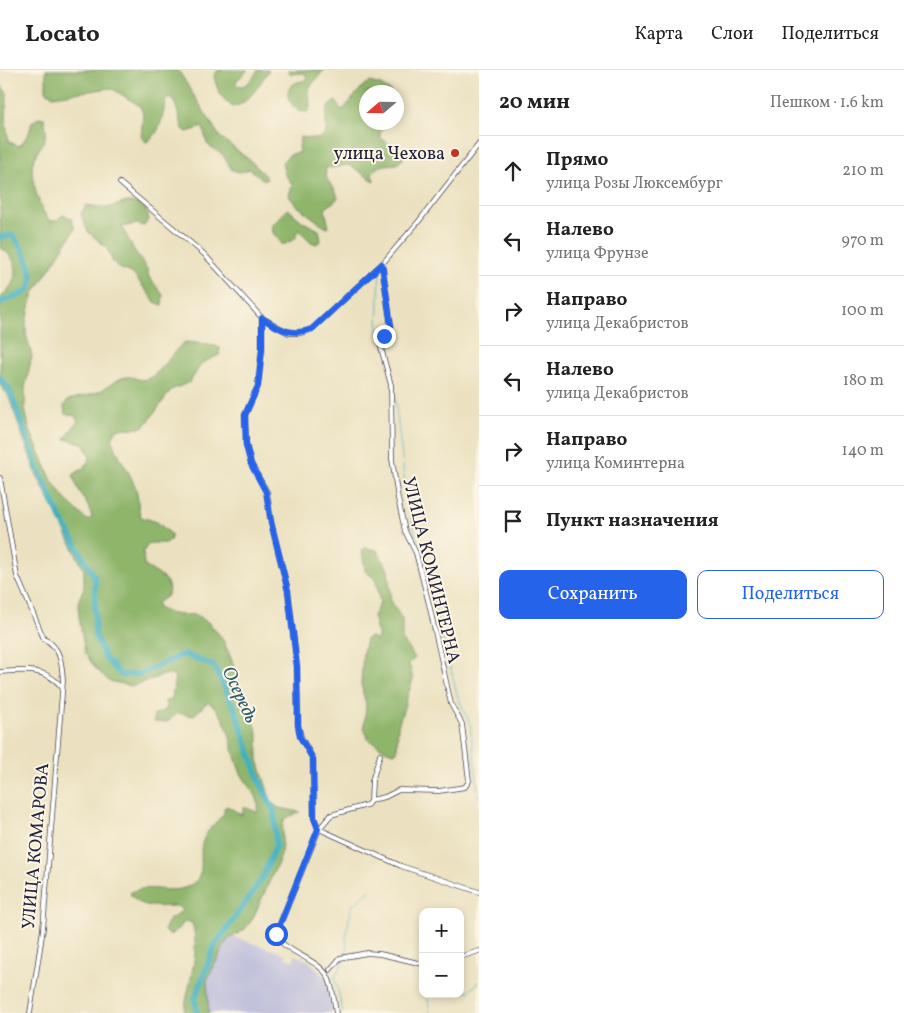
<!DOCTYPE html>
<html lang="ru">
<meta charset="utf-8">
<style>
:root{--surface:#fff;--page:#f6f6f6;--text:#222;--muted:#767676;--line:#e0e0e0;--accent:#2563eb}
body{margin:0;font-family:Vollkorn,serif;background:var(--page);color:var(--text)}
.controls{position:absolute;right:15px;bottom:15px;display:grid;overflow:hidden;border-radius:10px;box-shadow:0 2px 8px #0003}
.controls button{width:45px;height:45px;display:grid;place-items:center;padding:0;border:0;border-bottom:1px solid var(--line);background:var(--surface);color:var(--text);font:25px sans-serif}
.compass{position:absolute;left:359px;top:15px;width:45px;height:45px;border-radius:50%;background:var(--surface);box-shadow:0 2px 8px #0003;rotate:250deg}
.stop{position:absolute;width:15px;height:15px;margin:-11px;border:4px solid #2563eb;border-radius:50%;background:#fff}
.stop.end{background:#2563eb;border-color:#fff;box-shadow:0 1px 5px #0008}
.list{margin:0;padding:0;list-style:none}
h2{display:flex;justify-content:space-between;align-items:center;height:65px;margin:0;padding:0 20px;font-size:21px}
h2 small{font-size:16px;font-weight:400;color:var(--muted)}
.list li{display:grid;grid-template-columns:32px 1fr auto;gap:15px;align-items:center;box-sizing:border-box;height:70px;padding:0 20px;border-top:1px solid var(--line)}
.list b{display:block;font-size:19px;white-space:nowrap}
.list p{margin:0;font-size:16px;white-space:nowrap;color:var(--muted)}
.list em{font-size:16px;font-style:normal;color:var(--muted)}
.actions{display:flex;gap:10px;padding:15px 20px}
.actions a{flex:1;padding:11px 0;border:1px solid var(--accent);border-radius:10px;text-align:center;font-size:18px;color:var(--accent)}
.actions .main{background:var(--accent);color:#fff}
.icon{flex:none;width:28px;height:28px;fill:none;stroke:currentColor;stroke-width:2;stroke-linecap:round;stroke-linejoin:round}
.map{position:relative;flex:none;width:479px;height:943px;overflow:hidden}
header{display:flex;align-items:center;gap:30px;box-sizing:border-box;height:70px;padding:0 25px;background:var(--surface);border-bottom:1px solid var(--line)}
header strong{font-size:24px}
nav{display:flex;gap:28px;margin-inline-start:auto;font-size:18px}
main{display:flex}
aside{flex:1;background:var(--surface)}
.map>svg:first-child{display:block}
.industrial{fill:#c2c2dc}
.forest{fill:#8eb56b;stroke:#586c53}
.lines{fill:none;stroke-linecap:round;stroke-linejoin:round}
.stream{stroke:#43b1bf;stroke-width:1}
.river{stroke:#43b1bf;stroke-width:6}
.street-casing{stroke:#403f4f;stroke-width:5.5}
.street{stroke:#fff;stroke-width:4}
.route{stroke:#2563eb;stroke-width:6}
.poi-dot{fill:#c8321e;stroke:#fcf5e5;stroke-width:2}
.labels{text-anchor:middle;stroke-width:4;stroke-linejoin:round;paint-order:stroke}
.poi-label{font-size:18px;fill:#22223b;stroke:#fcf5e5;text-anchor:end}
.street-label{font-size:18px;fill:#22223b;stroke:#fcf5e5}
.water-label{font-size:19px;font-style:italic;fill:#2f5b70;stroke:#fcf5e5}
</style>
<header>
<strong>Locato</strong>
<nav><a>Карта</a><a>Слои</a><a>Поделиться</a></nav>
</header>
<main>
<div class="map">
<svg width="479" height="943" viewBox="0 0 479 943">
<rect width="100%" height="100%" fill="#fcf5e5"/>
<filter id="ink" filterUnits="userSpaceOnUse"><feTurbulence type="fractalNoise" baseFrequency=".02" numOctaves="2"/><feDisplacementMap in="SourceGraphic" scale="10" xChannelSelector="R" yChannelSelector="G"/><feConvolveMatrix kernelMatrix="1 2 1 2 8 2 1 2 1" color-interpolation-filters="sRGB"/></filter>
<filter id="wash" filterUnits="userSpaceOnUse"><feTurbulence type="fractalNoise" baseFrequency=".0096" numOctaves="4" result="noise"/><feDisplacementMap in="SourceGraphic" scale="20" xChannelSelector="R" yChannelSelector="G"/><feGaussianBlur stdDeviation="1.12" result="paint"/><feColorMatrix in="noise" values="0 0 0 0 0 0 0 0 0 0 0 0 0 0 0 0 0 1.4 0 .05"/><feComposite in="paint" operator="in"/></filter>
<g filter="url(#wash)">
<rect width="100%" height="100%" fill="#ebe1c0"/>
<path class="industrial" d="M234,867L285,884V888L293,891L295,885L309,891L325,908L333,943H209L207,910L227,870Z"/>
<path class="forest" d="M46,0H178L220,67L252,92L267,108L263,110L250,99L240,102L232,100L223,85L207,74L203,57L187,62L183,59L174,30L172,28L166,29C163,43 161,66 146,72L141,67L143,44L140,36L111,18L53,26L46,21Z
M218,0H248L236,11V15C246,19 253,8 258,0H269C261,12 248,35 233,37C221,29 217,20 214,6Z
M324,0L309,18L310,38L307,42L298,41C290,34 282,22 294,14C297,11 302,12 305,10L307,7L304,3L291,4L287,0Z
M370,12L381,15L392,22H367V52L390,53L380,62V67L403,85V89L397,94C387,95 378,94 372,103L374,111L351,96C343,93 336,100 327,97C321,110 336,116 338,128L325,139L329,158L325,157L296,135L289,126L292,114L284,103L282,92L289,85L299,82L300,67C306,67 314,70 320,68C334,63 317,39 336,31L340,39H344L363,16Z
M0,14L7,23L6,55L9,72L20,76L29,63L32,52L40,47L44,48C50,74 39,73 33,92C29,104 40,144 51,151L57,150L63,145L71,148L75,159L34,223L26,252V264L32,286L25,318V339L29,358L52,411L65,429L87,450L92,448C89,432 77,422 73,405L85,397L90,387L83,373L65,369L78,351L75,346L65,344L64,336L68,330C78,327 89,326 98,322C107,318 116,309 125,307C135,305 140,314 151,307C168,296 171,282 185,272L209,274L220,278L219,285L202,293L190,312L171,320L145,356C136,361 126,356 116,360L112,370C118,387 129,400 135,416C139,427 137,437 141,447L157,452L171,464V469L167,473H149L143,482L144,495C156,505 172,507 168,525L157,533L158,538L172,544L196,545L209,553L222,568L231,588L243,628L254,651L258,665V690L269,725L273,734L279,738L300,742L286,748L283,753L281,786L252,850L244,860L227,870L207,910L209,943H184C188,913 201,883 192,853L186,851C180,856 177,862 169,865L164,861L169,850L182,841L178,836C161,836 139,840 130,823C147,812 170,826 189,816C209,805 197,787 203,771C207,760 216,752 224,744V738L227,736L242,745L244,737L257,742C263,726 245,714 240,701C230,678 231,647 208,632L193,646L178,643L167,652H154V645L167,639L165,631L172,629L175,606L167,604L132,616L109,611L96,599L85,583L79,547L78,532L84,517V500L36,403L8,325L0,315V228C18,212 24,193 0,177Z
M127,132L140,134L145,138L149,149L144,156L137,154L122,157L134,180L147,199L149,207L163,225L162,235L155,232L133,204L119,198L113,192L107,178L88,162L81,144L86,135L107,138Z
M288,139L303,152L319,160L321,171L316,174L311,172L298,159L295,169L283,175L273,163L272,155Z
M366,478L377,480L388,500L391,532L402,549V569L415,588L409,594L413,609L398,656L397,681L394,683L387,681L368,669L364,658L366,635L361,614L363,582L366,569L371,567L377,570L378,566L373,546L380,533L377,516L375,509L365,501L362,480Z"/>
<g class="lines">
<path class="stream" d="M380,199L378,261L382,267
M384,270L389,276L407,431L458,627L470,653L479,727
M347,884L346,864L352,836L370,821
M460,922H468L479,912
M427,924L430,943
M343,943L335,907L345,888"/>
<path class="river" d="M0,167L12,165C22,175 42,211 25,222C18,228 8,227 0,233
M0,308L9,319L39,401L59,445L95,508V565L105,588L121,605L140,604L184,584L214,596L235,639L259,710L274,741L276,775L262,809L214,877L195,929L197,943"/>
</g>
</g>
<g filter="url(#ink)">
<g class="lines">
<g class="street-casing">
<path id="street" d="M120,113L204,184L262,248L289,263H301L312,259L382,194L419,151L479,74
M262,248V279L258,316L245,345L246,375L251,394L267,422L271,452L288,521L297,597L298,655L301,667L313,689L314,748L319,759
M0,408L17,506L44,569C61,577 62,594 63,611L43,859L30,943
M0,602C24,600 45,597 62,617
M371,730L385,727L399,720L439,721L465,717L469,711L462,654L451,634L429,534L416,483L405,461L398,429L392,389L391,315L380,274L391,256L382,194
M319,759L401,796L479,822
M460,887L479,881
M330,900L340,888L367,883L380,884L423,894
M336,943C334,931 333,915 327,905C316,888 280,880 276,864L319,759L331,745L367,735L371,730L372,711L380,685"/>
</g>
<use href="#street" class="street"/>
</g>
</g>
<g class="lines" filter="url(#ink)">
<path class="route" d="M276,864L318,759L314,748L313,689L300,667L298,655L297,597L288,521L271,452L266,422L251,394L246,375L245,345L258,316L262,279V248C279,259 292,267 312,259L382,194L391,256L384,266"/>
</g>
<circle class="poi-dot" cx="455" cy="83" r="5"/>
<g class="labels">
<g class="poi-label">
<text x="445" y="89">улица Чехова</text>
</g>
<g class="street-label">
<text transform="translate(432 500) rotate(76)" y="6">УЛИЦА КОМИНТЕРНА</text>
<text transform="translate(35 776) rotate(-85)" y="6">УЛИЦА КОМАРОВА</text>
</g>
<g class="water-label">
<text transform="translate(241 624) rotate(65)" y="7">Осередь</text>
</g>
</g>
</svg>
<div class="controls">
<button>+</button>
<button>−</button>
</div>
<svg class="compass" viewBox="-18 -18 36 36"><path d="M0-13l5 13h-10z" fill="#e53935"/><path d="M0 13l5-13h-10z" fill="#767676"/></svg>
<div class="stop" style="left:276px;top:864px"></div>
<div class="stop end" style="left:384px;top:266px"></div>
</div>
<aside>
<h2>20 мин<small>Пешком · 1.6 km</small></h2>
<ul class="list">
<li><svg class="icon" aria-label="ahead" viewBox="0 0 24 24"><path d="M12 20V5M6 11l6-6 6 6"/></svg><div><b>Прямо</b><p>улица Розы Люксембург</p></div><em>210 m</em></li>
<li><svg class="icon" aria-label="left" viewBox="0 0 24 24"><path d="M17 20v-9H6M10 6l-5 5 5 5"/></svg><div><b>Налево</b><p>улица Фрунзе</p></div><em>970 m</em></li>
<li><svg class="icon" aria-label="right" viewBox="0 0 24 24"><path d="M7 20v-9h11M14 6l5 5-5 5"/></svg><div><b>Направо</b><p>улица Декабристов</p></div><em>100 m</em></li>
<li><svg class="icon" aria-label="left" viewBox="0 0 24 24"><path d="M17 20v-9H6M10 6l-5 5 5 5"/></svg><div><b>Налево</b><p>улица Декабристов</p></div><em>180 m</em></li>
<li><svg class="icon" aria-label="right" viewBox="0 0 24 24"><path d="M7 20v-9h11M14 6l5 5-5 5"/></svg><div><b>Направо</b><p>улица Коминтерна</p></div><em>140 m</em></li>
<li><svg class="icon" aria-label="arrive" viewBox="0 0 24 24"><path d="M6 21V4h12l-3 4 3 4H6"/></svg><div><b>Пункт назначения</b></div></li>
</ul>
<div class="actions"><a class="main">Сохранить</a><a>Поделиться</a></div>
</aside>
</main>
